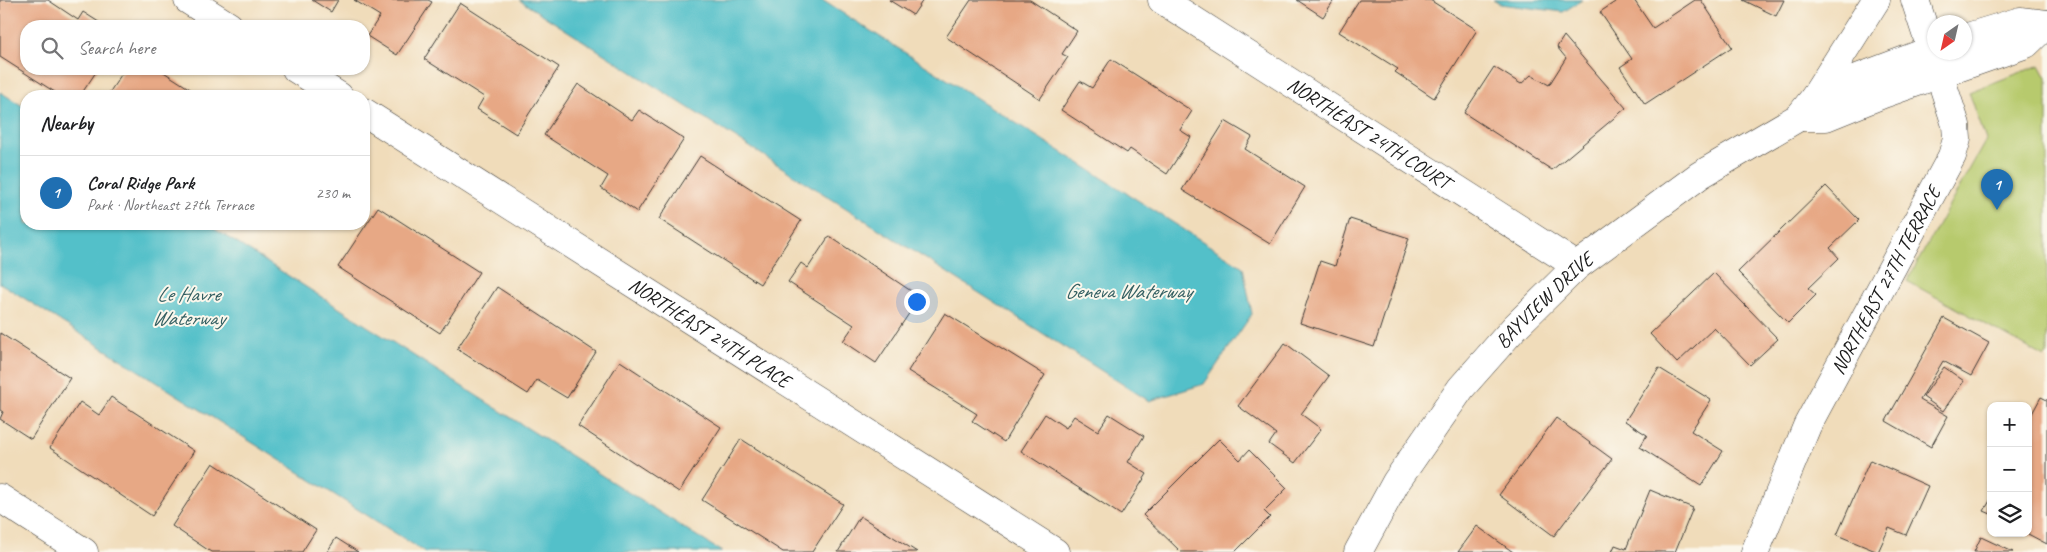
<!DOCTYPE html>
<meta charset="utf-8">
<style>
:root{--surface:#fff;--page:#f6f6f6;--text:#202124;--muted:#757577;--line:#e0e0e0;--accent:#1f6fb2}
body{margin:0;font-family:Caveat,sans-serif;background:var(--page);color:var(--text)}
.controls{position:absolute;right:15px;bottom:15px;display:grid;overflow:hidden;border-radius:10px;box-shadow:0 1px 4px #0004}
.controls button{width:45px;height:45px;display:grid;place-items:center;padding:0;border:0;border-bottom:1px solid var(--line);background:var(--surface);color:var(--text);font:25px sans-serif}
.compass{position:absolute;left:1927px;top:15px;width:45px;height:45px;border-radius:50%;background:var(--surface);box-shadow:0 1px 4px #0004;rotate:214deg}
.you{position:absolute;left:916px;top:301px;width:18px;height:18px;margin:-12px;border:4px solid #fff;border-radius:50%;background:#1a73e8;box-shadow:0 0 0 8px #1a73e833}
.badge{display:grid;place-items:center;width:32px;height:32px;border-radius:50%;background:var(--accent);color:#fff;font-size:16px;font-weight:700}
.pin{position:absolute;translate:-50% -41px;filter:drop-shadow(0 1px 2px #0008)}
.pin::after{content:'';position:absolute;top:26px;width:18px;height:15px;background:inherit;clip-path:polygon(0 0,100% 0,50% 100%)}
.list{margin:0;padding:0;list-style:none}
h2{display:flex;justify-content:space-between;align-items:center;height:65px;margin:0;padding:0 20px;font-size:21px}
h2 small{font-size:16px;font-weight:400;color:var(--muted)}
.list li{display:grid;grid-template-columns:32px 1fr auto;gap:15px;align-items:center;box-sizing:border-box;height:75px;padding:0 20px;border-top:1px solid var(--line)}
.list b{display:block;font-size:19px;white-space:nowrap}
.list p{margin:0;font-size:16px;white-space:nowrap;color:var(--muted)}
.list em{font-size:16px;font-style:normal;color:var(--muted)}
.icon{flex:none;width:28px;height:28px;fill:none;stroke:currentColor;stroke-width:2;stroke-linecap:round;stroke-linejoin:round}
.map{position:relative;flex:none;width:2047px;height:552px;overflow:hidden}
.search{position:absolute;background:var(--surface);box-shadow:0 1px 4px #0004;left:20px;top:20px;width:350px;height:55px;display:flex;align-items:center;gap:12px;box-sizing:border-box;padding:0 18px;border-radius:20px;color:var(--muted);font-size:19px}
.panel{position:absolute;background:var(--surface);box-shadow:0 1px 4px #0004;left:20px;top:90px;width:350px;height:140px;border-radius:20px}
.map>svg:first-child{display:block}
.green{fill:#b7ca6d;stroke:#6a7344}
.water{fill:#52c0c9;stroke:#376e72}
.building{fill:#e7a885}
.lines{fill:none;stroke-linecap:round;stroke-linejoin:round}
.minor-casing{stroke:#3c3934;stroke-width:29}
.tertiary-casing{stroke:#3c3934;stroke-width:29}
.minor{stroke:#fff;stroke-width:28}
.tertiary{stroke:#fff;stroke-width:28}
.labels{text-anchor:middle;stroke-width:4;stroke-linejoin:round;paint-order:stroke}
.street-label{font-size:20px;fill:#1c1c1c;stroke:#fbf7ec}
.water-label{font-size:21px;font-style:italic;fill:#325e61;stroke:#fbf7ec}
</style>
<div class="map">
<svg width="2047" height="552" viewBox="0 0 2047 552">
<rect width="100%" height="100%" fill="#fbf7ec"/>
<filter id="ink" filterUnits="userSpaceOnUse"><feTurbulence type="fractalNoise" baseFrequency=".02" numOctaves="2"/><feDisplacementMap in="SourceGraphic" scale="10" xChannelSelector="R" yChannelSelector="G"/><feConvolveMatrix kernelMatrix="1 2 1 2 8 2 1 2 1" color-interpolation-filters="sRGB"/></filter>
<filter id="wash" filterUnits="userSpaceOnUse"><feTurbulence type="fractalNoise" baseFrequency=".0096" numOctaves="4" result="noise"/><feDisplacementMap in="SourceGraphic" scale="20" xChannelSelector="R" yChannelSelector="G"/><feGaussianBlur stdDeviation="1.12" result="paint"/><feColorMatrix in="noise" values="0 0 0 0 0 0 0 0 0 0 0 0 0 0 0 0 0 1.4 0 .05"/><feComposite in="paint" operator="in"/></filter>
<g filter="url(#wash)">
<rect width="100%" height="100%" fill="#f0dcba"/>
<path class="green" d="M2040,65L2047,78V354L2045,357L1907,281L1986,140L1969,92Z"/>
<path class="water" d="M519,0H822L1243,267L1252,314L1204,384L1149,401Z
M1493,0H1582L1563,12L1500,4Z
M0,92L26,108V224H207L722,552H425L0,283Z"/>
<g id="blocks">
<path class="building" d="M0,0H48L78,20L83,12L105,26H26V69H98L80,96H61L0,57Z
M312,0H338L331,12Z
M354,0H428L432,2L397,55L367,36L380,16Z
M889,0H923L913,15Z
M971,0H1030L1077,31L1062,54L1068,57L1040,99L946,37Z
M1297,0H1334L1323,17Z
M1359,0H1430L1477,30L1434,98L1395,72L1398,69L1339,32Z
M1618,0H1634L1653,28L1695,0H1701L1732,47L1645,104L1620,67L1632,59L1600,12Z
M1743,0H1784L1776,16Z
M460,3L559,67L516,134L477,109L484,97L424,59Z
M1564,36L1626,108L1552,170L1464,113L1494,67L1521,84L1531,75L1549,85L1566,58L1557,47Z
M1111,59L1192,111L1180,130L1191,137L1167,174L1130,149L1127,153L1061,110L1080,81L1092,88Z
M125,69H159L201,96H107Z
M578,84L632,120L639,110L684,139L637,212L601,188L608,176L544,135Z
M1225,121L1252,137L1245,149L1305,187L1270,244L1182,190Z
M700,156L801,221L760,284L659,219Z
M1826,186L1859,220L1830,248L1839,258L1808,288L1816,295L1788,323L1738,272Z
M378,207L479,272L440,333L338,267Z
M1350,219L1409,238L1374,347L1300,323L1320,261L1335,266Z
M829,236L920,297L876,363L843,341L854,325L788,282L801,263L808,268Z
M1714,273L1778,339L1750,365L1714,328L1677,363L1650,334Z
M497,287L596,352L567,398L537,380L528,394L457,349Z
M945,313L1045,375L1004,442L972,421L977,414L908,371Z
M1944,318L1989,343L1971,376L1943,361L1920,400L1948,416L1931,447L1886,421Z
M0,333L70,378L31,439L0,419L3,412L0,410Z
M1285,343L1329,376L1301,414L1321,429L1295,463L1269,444L1276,434L1238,406Z
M620,361L721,427L679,492L578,426Z
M1944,367L1964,381L1943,411L1923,397Z
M1659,368L1711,400L1691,431L1723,451L1701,486L1640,447L1647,435L1625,421Z
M111,397L194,451L152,516L50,448L80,402L99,415Z
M2041,397L2047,400V544L2028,534V449L2031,444L2028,442V421Z
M1045,414L1066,428L1074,416L1098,431L1109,414L1144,436L1128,462L1147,474L1121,515L1021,451Z
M1556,418L1612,459L1554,536L1499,495Z
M741,439L843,504L812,552H783L702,500Z
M1219,439L1240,460L1249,450L1287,488L1264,511L1270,517L1235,552H1181L1143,515Z
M1870,460L1928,486L1906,535L1889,528L1878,552L1837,535Z
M213,463L316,530L302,552H211L172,526Z
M1650,490L1693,508L1675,552H1612L1615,545L1626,549Z
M1991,499V514L1984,511Z
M860,516L917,552H838Z
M1477,526L1513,552H1458Z
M1981,537L2013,552H1974Z
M336,538L358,552H327Z"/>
</g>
</g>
<g filter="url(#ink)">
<use href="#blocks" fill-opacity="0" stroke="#3c3934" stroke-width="1"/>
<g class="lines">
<g class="minor-casing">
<g id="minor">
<path d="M188,0L229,26"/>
<path id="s1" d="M1162,0L1577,266"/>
<path d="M296,69L339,96"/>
<path d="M1814,98L1876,0"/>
<path id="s2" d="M364,112L1055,552"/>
<path d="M0,498L84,552"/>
<path id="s3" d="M1755,552L1807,426L1952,156L1957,139L1956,125L1915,0"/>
</g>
</g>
<g class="tertiary-casing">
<g id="tertiary">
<path d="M1964,38L2020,21L2047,24"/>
<path d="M1799,117H1826L1883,94L2026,44L2047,24"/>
<path id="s4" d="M1358,552L1396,482L1461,388L1515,327L1577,266L1700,175L1799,117L1814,98L1860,77L1934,49"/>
</g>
</g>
<use href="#minor" class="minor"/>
<use href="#tertiary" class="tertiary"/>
</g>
</g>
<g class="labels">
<g class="street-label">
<text dy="7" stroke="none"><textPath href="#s1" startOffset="246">NORTHEAST 24TH COURT</textPath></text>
<text dy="7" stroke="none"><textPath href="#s3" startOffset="302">NORTHEAST 27TH TERRACE</textPath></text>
<text dy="7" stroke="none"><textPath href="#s4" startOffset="315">BAYVIEW DRIVE</textPath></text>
<text dy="7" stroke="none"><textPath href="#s2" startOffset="410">NORTHEAST 24TH PLACE</textPath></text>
</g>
<g class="water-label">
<text x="1128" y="298">Geneva Waterway</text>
<text x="188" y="301">Le Havre<tspan x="188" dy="24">Waterway</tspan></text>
</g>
</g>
</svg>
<div class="controls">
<button>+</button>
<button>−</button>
<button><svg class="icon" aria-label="layers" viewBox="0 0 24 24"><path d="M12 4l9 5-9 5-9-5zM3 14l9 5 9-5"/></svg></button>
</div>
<svg class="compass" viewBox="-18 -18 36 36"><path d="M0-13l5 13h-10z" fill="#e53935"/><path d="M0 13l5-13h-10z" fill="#757577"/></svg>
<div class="you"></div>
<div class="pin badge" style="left:1997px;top:210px">1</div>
<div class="search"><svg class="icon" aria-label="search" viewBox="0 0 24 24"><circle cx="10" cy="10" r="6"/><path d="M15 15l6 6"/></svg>Search here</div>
<section class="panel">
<h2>Nearby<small></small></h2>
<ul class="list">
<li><span class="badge">1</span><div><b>Coral Ridge Park</b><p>Park · Northeast 27th Terrace</p></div><em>230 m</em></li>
</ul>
</section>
</div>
